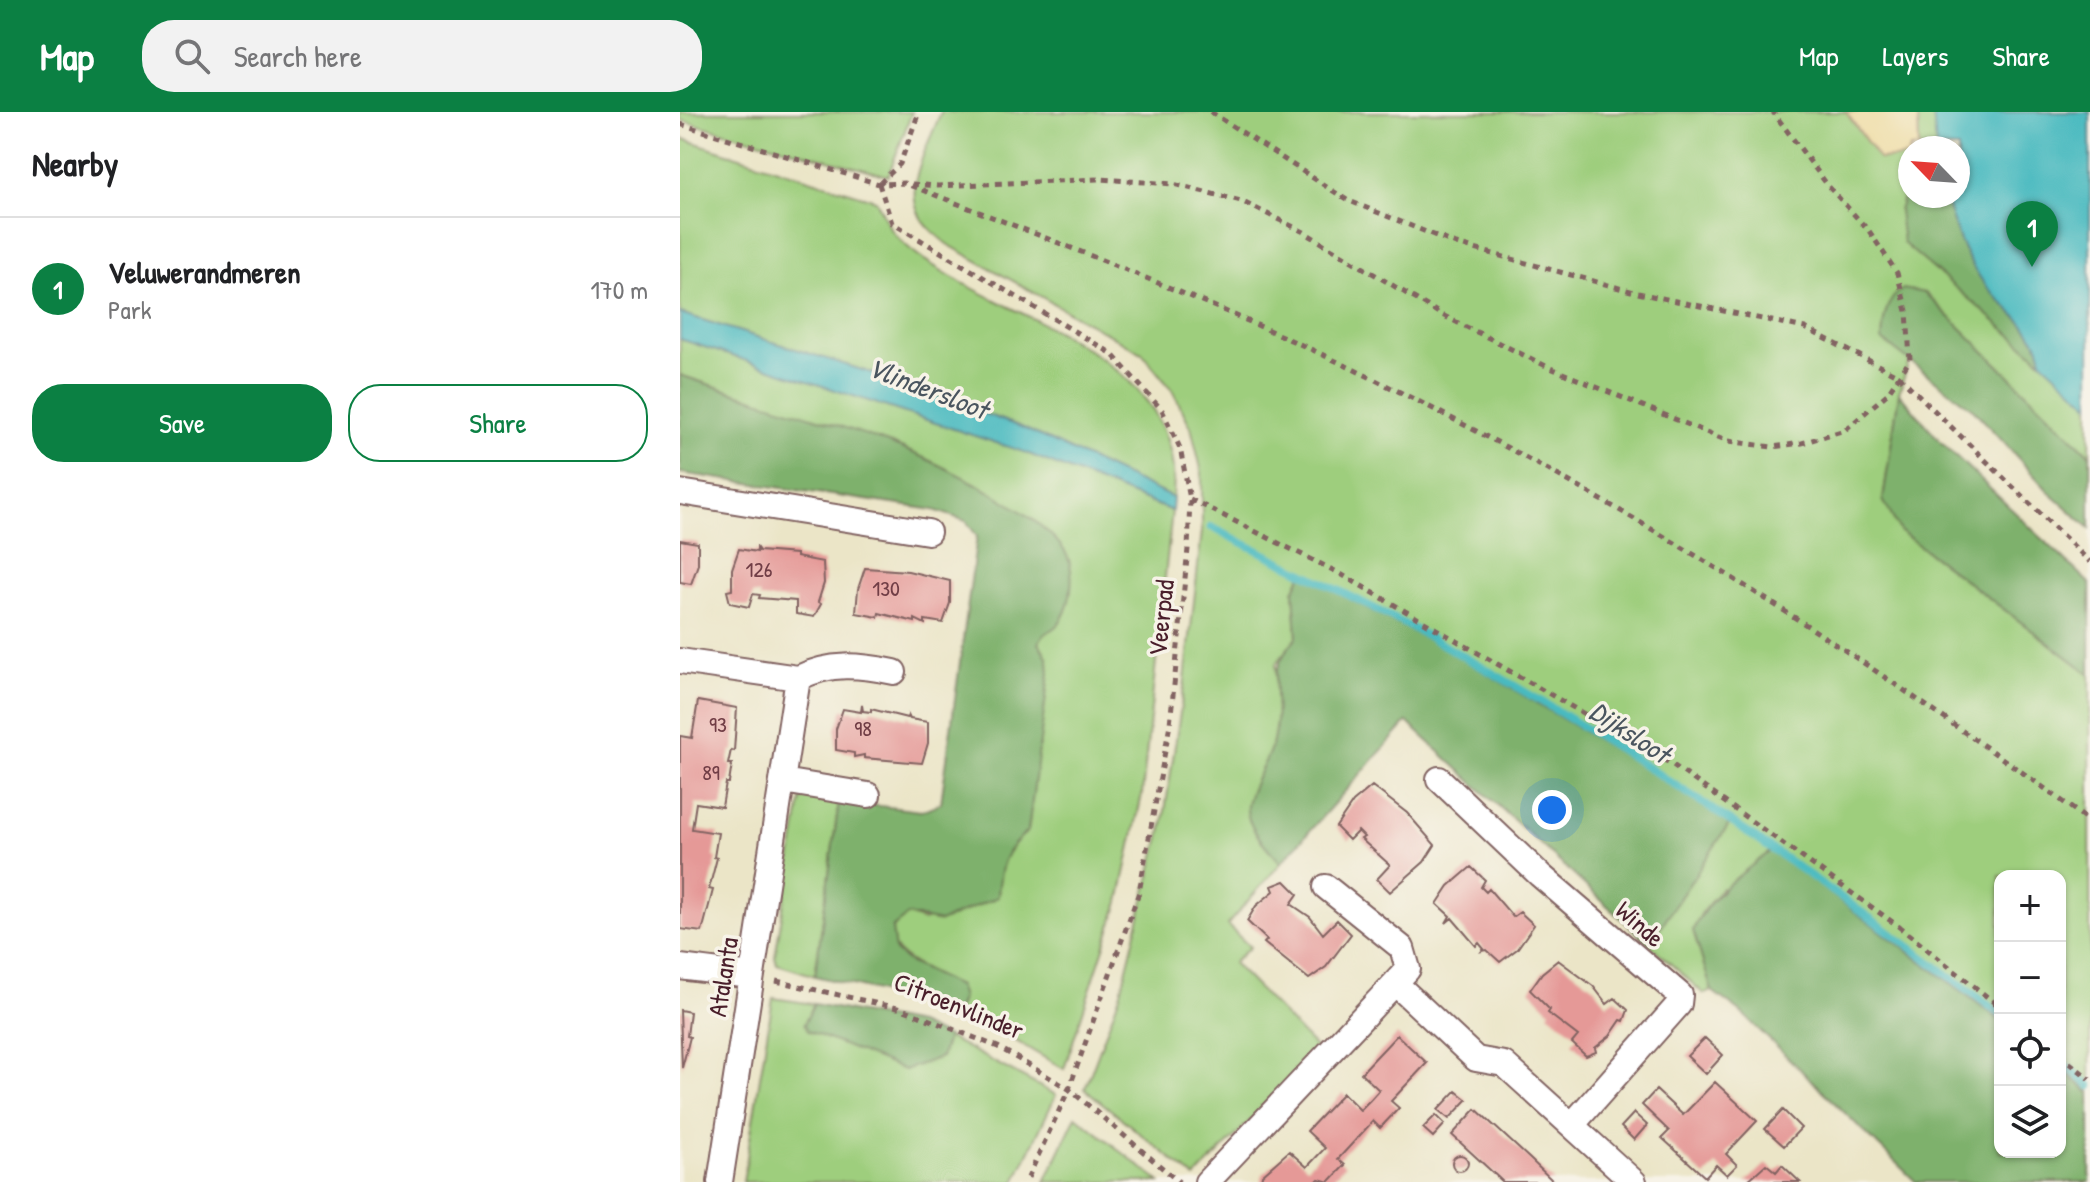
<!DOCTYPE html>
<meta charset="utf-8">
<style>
:root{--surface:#fff;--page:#f2f2f2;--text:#202124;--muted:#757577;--line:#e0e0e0;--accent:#0b8043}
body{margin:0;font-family:"Patrick Hand",sans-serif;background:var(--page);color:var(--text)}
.controls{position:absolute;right:24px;bottom:24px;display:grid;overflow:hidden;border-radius:16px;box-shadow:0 2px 6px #0004}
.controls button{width:72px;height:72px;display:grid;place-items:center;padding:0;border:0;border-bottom:2px solid var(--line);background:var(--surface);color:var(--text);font:40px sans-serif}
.compass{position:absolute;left:1218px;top:24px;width:72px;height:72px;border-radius:50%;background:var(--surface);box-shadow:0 2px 6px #0004;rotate:295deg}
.you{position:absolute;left:872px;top:698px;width:28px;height:28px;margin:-20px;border:6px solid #fff;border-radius:50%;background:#1a73e8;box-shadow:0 0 0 12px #1a73e833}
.badge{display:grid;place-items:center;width:52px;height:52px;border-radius:50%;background:var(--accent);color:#fff;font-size:26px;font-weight:700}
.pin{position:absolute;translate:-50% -66px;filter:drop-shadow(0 2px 4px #0008)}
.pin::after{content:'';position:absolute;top:42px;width:28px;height:24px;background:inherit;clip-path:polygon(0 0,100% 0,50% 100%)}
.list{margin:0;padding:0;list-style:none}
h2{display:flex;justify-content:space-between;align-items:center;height:104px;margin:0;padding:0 32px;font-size:34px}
h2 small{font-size:26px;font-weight:400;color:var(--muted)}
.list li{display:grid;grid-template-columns:52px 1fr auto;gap:24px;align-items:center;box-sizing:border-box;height:144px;padding:0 32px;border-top:2px solid var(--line)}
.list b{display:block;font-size:30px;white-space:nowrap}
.list p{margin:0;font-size:26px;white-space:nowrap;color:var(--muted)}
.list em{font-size:26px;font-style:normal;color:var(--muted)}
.actions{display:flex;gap:16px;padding:24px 32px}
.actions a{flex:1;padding:18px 0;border:2px solid var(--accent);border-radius:32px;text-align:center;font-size:28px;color:var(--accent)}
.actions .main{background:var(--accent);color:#fff}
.icon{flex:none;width:44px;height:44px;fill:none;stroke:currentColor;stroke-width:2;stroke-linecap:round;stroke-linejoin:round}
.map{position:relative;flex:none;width:1410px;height:1070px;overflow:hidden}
header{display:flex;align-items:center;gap:48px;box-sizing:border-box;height:112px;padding:0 40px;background:var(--accent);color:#fff}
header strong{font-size:38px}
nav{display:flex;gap:44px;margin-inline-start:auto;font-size:28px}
.search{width:560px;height:72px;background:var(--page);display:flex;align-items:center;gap:20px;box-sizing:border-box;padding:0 28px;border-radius:32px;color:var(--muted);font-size:30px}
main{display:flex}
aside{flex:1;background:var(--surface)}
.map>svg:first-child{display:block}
.green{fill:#9ece7d;stroke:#747654;stroke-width:2}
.forest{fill:#7eb16c;stroke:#64684c;stroke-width:2}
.sand{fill:#eeda9e;stroke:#9c7c64;stroke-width:2}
.water{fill:#4abac0;stroke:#4a6c76;stroke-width:2}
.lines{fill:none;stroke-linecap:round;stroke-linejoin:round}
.stream{stroke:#4abac0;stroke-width:8}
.building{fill:#e59997}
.street-casing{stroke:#826462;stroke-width:28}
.path{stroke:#826462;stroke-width:5;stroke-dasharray:6 6;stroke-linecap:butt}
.street{stroke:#fff;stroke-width:24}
.labels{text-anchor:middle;stroke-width:7;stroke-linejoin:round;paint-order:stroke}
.number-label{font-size:22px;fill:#713e46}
.street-label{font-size:26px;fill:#4a1f2b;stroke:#f7f3e8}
.water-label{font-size:28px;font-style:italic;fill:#4a555f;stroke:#f7f3e8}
</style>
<header>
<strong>Map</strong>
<div class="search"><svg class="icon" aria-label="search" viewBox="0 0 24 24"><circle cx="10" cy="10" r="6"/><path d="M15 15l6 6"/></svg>Search here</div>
<nav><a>Map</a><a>Layers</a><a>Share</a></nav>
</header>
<main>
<aside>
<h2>Nearby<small></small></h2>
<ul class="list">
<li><span class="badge">1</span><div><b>Veluwerandmeren</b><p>Park</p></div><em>170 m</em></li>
</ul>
<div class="actions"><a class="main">Save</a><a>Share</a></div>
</aside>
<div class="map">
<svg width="1410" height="1070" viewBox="0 0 1410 1070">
<rect width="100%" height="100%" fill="#f7f3e8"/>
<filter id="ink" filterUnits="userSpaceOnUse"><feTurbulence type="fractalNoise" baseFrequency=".0125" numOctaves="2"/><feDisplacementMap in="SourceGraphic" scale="16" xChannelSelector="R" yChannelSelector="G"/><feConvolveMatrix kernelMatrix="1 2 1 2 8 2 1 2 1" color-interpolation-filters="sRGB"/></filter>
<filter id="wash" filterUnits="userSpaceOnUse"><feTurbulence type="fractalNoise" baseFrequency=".006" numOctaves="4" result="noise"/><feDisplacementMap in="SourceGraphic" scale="32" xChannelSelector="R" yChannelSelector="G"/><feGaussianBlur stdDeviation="1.8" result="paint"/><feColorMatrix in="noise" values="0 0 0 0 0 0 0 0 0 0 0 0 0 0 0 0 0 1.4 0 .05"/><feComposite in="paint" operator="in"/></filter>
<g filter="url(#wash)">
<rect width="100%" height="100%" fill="#ebe5c7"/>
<path class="green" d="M0,0H232L208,64L0,8Z
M261,0H1166L1199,47L1230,44V64L1219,99L1318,210L1361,249V239L1278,84V36H1239L1238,4L1245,0H1410V343L1245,181L1202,227L1230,246L1219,281L1203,387L1220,419L1410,562V981L1380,956V764H1320V908L1204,819L1042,776L1022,800L1013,818L1032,879L1024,882L969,832L1052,707L905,619L622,462L614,479L617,525L596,552L598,599L593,629L569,708L601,751L547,813L570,835L553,851L638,938L515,1066L405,977L441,880L483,712L505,568L522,419V361L511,315L492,278L462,241L267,132C258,124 245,115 240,104C223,74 250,30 261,0Z
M0,26L196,88C201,97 205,107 210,116C225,137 250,152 272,165C363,218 505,255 493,386L341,315L195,262L0,201Z
M0,227L344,340L492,399L462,682L439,790L384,957L322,921L275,903L282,885L278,874C257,864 172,830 228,803L244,809L320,749L332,731L348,719L368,547L359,531L360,524L372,517L355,409L295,371L214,333L0,263Z
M122,683L159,689L135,864L97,852L95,845Z
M93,886L134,892L125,912L224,958L261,945L267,925L376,983L335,1070H63Z
M396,1004L480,1070H365Z"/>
<path class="forest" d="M1230,64V84H1265C1273,114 1285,145 1303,170C1321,194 1360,218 1362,249L1223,131L1219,99Z
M1223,177L1245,181L1410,343V416L1372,383L1294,298L1202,228C1203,209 1205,187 1223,177Z
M0,263C70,287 144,306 213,333C254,348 382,409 390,452C394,469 390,498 379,511C372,520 362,520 359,531L368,547L369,562L348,719C323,739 320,754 318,785L260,810L228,803L212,816L215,839L228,850L278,874L282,885L275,903L201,880L135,864L159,689L241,699L261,691L297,424L286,409L254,398L0,361Z
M1219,281L1261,330L1410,472V562L1220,419L1203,388Z
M622,462L766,537L1052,708L969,832L727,610L601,751C588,736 565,715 567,693C570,673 588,650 593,629C605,581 580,566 617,525L614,479Z
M1092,738L1320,908V1040H1380V956L1410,981V1070H1236L1062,901L1032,879L1013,818C1030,782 1061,762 1092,738Z
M134,892L238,912L267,925L261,945L224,958L128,919L124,912Z"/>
<path class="sand" d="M1166,0H1245L1238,5L1239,36H1230L1229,45L1199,47Z"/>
<path class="water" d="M1253,0H1410V293L1362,249C1360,217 1321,194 1303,170C1285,145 1273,114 1265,84H1278V36H1256Z
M0,201L195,262L341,315L493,386L492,399L344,340L0,227Z"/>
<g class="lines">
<path class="stream" d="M531,415C612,456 695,494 774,539C965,646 1146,770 1320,902
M1380,949L1410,974"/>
</g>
<g id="blocks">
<path class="building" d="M0,428L18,431V452L11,472L0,470Z
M77,436L79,439L116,442V445L143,450L144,471L138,490L141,492L134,505L116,502V489L79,486L80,483L73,482L69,495L50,491L47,479L52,478V457L59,437L77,440Z
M185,456L228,459L270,469V491L263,511L245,508V512L235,507V510L199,501L198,505L176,501L178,477Z
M18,589L57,596L54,639L51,638L48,652H52L49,671H46L42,695L16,691L12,717L38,721L34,745L37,746L29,777L33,778L22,820L0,817V624L12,626Z
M182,593L183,599L191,600V597L227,606L228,603L230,607L248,610V631L242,651L184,646V643L174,645V641L156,638V617L163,597L181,600Z
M692,674L727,701L755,733L744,750L710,780L697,767L710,753L681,727L684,725L678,719L669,728L656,715L673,690Z
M791,755L805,768L801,775L806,780L809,777L833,805L840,800L854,813L837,837L820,850L807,838L802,839L804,837L799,831L796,834L772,806L766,811L770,804L757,792L769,774Z
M605,769L618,782L611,792L630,805L643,822L657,808L671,822L646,855L629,867L584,831L587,828L567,809L576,794L594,779L592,774Z
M878,848L913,874L927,892L935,886L948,898L944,909L941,908L930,924L915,936L916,940L906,944L892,931L898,924L868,901L870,898L850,878L862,861Z
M0,898L10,900L7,924L10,925L2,956Z
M717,923L747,951L711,989L719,996L700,1016L693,1009L658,1047L665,1053L649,1070L639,1067L636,1070H581L582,1063L609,1039L627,1055L645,1036L627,1019L663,981L680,998L690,988L699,978L681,961Z
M1025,926L1043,943L1026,962L1007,944Z
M1035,970L1077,1009L1046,1042L1057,1053L1047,1063L1036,1053L1025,1065L982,1026L989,1019L962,993L976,978L1003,1003Z
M776,979L787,988L769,1007L758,998Z
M796,997L850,1047L874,1070H823L808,1056L772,1023Z
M1103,998L1121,1016L1104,1034L1085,1017Z
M954,1001L967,1013L954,1028L941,1015Z
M756,1003L765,1012L753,1025L743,1016Z
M772 1051a8 8 0 1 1 16 0a8 8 0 1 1-16 0Z
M1086,1052L1096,1060L1102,1053L1120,1070H1066Z"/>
</g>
</g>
<g filter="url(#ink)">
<use href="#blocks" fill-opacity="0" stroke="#826462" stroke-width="2"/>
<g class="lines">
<g class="street-casing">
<path id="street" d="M0,380L248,420
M0,549L118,566L40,1070
M118,566C151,550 179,553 214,560
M759,667L860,763L1000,883L999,892L892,1013
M103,669L188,683
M646,775L722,836L728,857L715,871
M0,855L71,864
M527,1070L715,871L796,947L824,952L954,1070"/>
</g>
<path class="path" d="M531,0L667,88L776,132L958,181L1125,216L1219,264L1410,450
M0,12L199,72L224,71C364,125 503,178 639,241C857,343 1064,466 1261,604C1311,639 1362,673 1410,710
M200,71L220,52L239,0
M199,72L212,111L431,241L482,298L500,336L510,387L508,437L490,612L459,780L389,977L346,1070
M232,72L258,74L420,67L493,72L561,89L624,120L762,203L868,255L1048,329L1092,335L1122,331L1165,318L1207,282L1230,248L1227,199L1217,161L1189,119L1149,75L1093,0
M510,387L659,461L993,653L1218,814L1320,895
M96,869L222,897L318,935L389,977L499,1070
M1380,943L1410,967"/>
<use href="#street" class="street"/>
</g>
</g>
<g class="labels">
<g class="number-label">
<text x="79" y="465">126</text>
<text x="206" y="484">130</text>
<text x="38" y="620">93</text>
<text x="183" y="624">98</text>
<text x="31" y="668">89</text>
</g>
<g class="street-label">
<text transform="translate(481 506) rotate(-84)" y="9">Veerpad</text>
<text transform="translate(960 812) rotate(41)" y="9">Winde</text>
<text transform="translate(43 865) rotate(-81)" y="9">Atalanta</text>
<text transform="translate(279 894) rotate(22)" y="9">Citroenvlinder</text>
</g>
<g class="water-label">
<text transform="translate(248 276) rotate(21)" y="10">Vlindersloot</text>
<text transform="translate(950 620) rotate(33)" y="10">Dijksloot</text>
</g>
</g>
</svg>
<div class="controls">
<button>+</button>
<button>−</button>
<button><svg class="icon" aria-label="locate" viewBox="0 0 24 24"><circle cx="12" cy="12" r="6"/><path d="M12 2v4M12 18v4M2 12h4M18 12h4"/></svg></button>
<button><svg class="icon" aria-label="layers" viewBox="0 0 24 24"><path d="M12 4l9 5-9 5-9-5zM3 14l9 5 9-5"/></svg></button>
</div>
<svg class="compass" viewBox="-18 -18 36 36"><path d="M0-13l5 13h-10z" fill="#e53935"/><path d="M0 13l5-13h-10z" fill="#757577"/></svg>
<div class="you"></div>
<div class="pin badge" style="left:1352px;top:155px">1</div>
</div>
</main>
